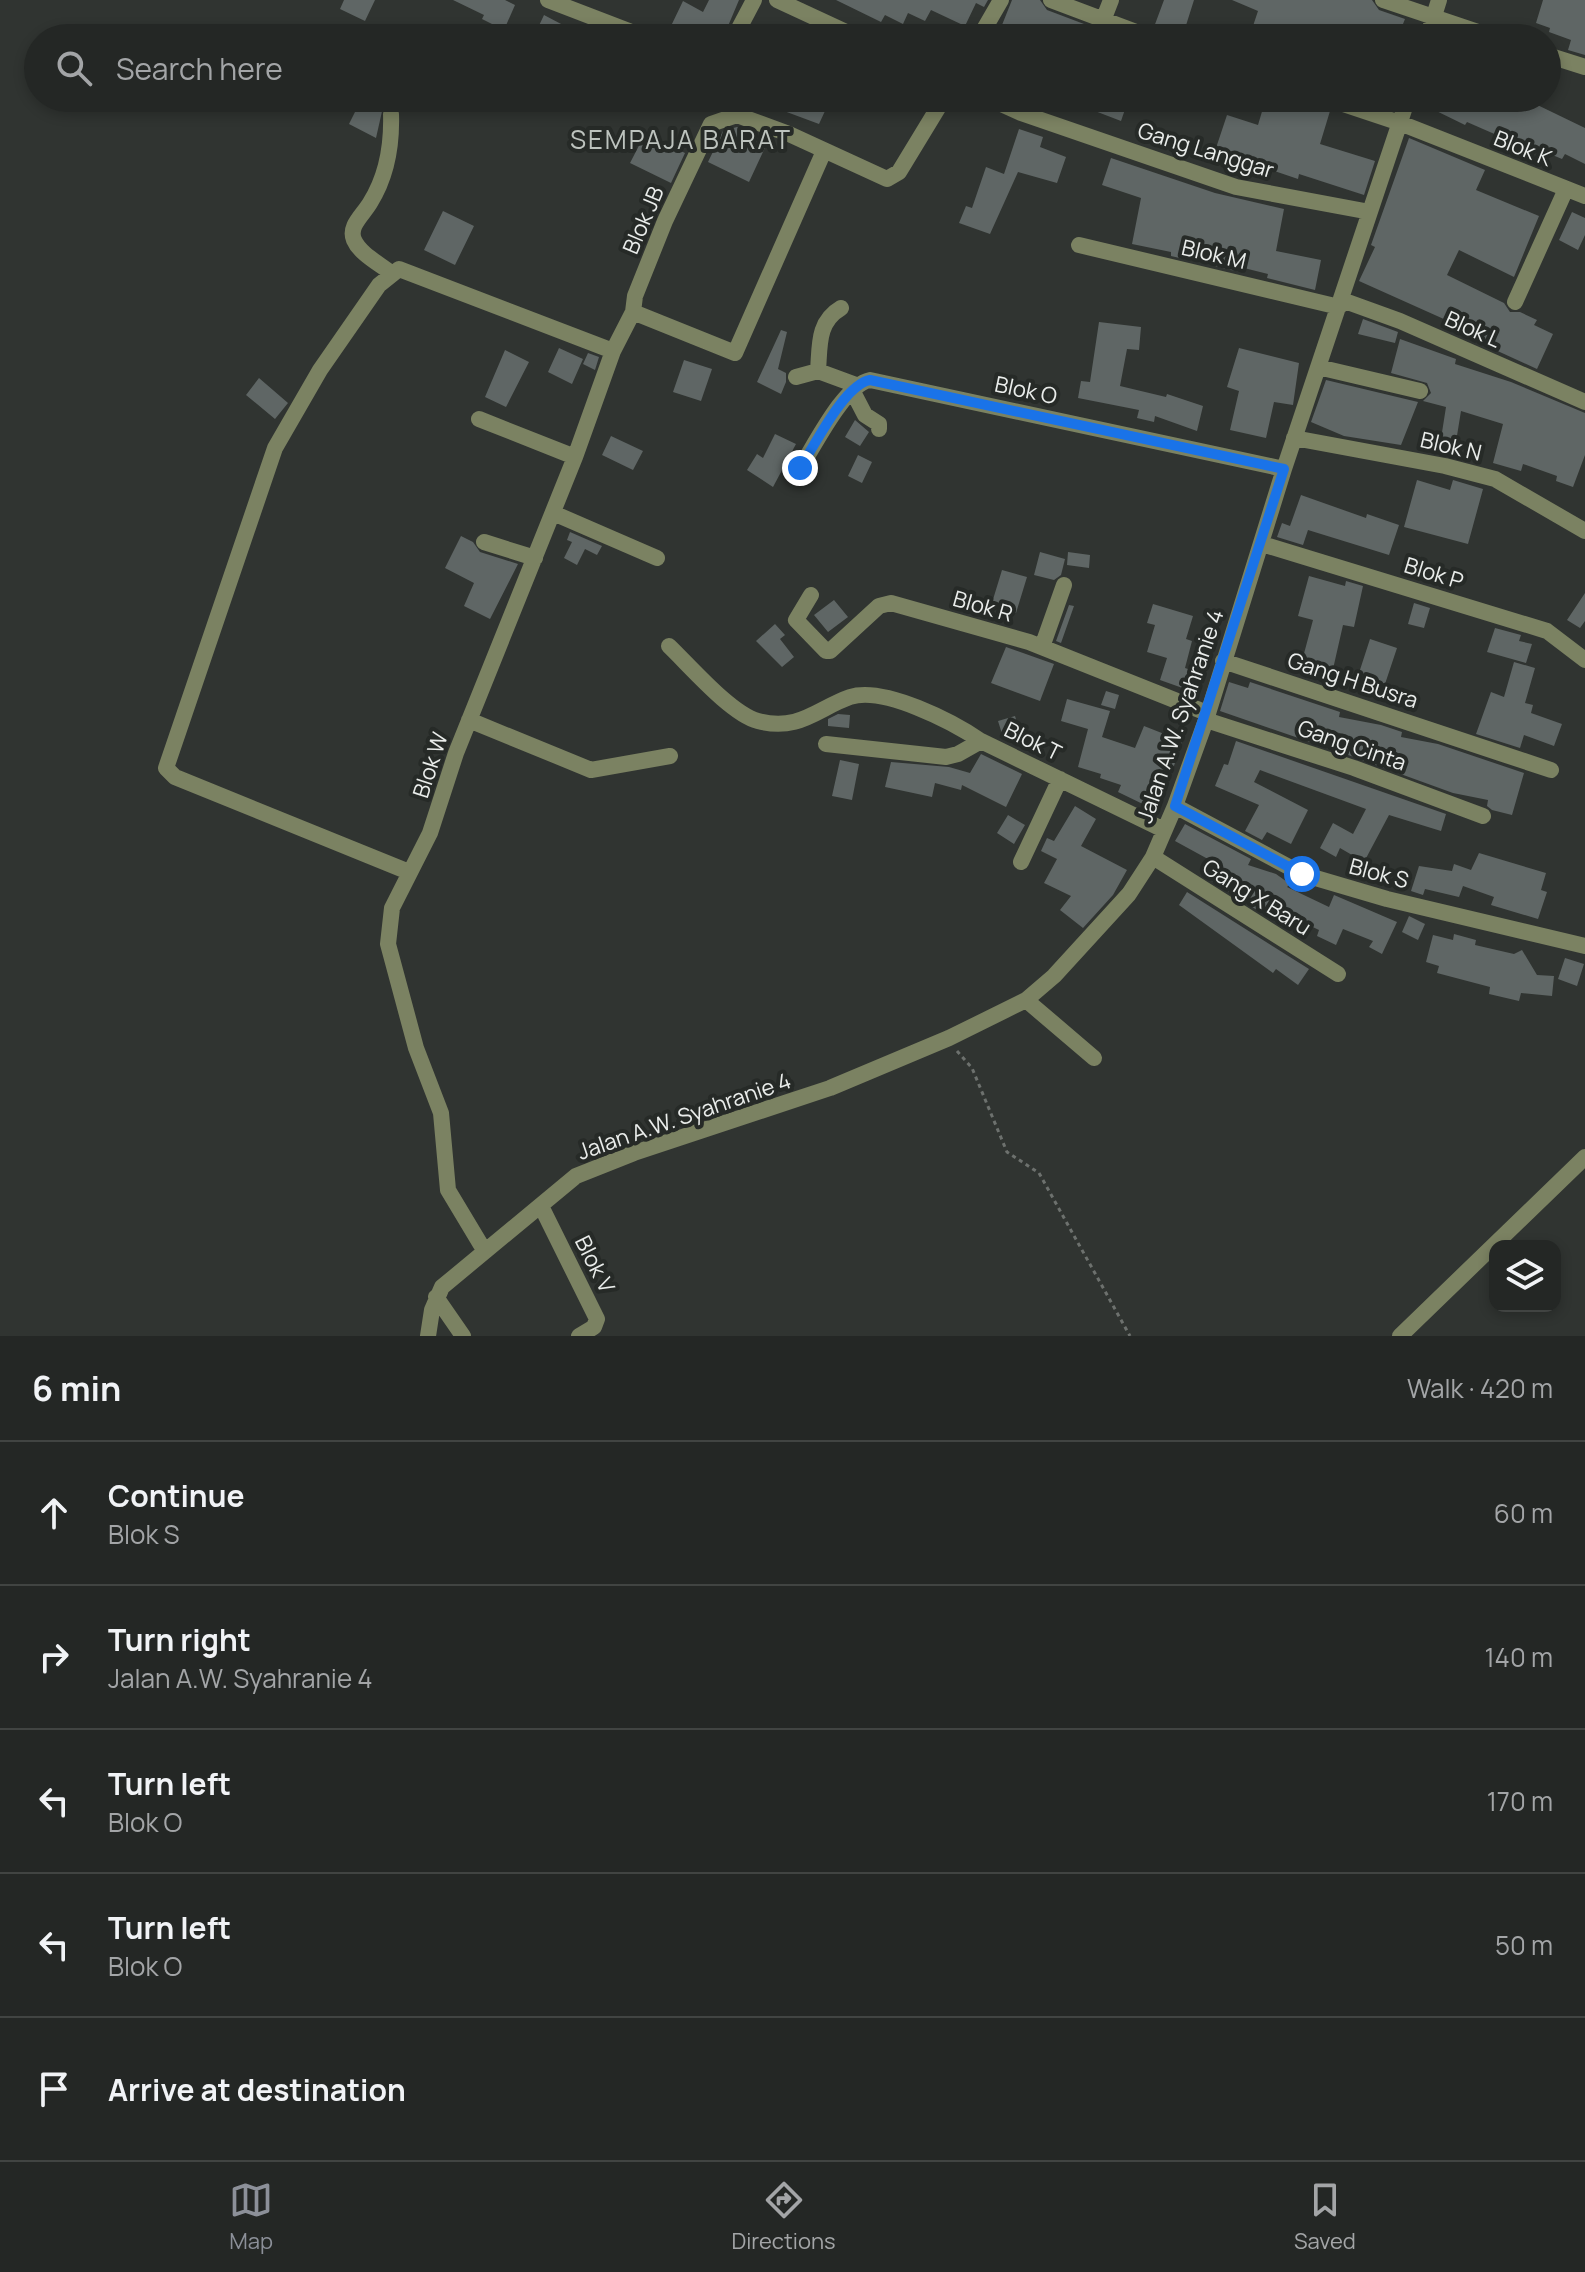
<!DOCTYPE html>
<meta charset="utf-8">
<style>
:root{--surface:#242725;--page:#2c2f2d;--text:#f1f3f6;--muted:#a3a5a7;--line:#414442;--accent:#8c9099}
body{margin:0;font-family:Manrope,sans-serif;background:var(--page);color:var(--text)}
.controls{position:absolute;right:24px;bottom:24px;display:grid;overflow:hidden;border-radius:16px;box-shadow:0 4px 12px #0003}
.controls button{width:72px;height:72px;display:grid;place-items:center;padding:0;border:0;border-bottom:2px solid var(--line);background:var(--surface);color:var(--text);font:40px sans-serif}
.stop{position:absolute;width:24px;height:24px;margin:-18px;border:6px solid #1a73e8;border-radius:50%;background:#fff}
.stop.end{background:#1a73e8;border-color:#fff;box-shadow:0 2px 8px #0008}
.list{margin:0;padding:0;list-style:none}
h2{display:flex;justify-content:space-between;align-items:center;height:104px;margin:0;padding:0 32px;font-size:34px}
h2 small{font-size:26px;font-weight:400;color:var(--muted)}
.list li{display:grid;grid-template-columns:52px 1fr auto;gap:24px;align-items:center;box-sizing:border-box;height:144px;padding:0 32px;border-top:2px solid var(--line)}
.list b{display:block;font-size:30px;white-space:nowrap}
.list p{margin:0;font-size:26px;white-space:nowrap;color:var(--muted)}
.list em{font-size:26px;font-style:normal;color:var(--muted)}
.icon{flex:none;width:44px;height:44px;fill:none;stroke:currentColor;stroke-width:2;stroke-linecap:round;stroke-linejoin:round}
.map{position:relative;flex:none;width:1585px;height:1336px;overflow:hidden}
.search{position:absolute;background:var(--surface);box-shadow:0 4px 12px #0003;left:24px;right:24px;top:24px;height:88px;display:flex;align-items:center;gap:20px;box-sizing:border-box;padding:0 28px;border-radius:44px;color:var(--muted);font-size:30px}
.sheet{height:824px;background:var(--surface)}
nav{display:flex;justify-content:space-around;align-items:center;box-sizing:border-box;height:112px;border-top:2px solid var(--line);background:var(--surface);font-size:22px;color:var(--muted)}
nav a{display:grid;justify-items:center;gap:4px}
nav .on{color:var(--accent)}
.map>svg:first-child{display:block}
.building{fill:#5f6665}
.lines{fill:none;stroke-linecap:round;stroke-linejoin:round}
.path{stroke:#6d716e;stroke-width:3;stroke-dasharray:4 4;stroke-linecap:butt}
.minor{stroke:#7b8262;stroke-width:16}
.route{stroke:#1a73e8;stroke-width:10}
.labels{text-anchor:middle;stroke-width:8;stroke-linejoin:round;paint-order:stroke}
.street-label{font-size:22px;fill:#eaedeb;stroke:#262a27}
.quarter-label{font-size:26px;letter-spacing:2px;fill:#bdc3be;stroke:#262a27}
</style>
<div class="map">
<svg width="1585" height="1336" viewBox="0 0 1585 1336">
<rect width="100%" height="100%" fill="#303431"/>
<path class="building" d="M344,0H375L365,21L340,9Z
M453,0H505L515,5L504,30L482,19L484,15Z
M709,0H739L723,38H695L671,26L683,1L703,12Z
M836,0H988L984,7L976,3L965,26L931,10L925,21L908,13L903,24L885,15L881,22Z
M1012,0H1040L1047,10L1121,38H1024L1000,30Z
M1164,0H1194L1182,38H1163L1154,27Z
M1232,0H1372L1379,10L1405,19L1403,24L1418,30L1416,38H1249L1258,11Z
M1543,0H1585V55L1568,50L1571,40L1549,32L1550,28L1536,23Z
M544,15L563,25L556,38L535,34Z
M362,98L383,107L376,138L349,124Z
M790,98H831L819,124L784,111Z
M1061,98H1129L1121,121Z
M1266,98H1308L1330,111L1320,144L1375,161L1364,195L1299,174L1298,179L1242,160L1240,166L1213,157L1227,115L1258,125Z
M1419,98H1523L1585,128V164L1565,154L1562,159L1517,140L1515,143L1467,122L1465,125L1418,102Z
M737,127L768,141L749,182L708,162L723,131Z
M1019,129L1043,137L1040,147L1066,157L1057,183L1018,172L990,234L959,223L966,206L972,208L986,167L1004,174Z
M645,134L685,153L671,183L630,163Z
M1409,138L1485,170L1476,190L1539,216L1514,277L1459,250L1447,275L1504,303L1510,312H1520L1537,320L1534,325L1553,334L1537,369L1443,326L1446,320L1359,281L1375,247L1371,245Z
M1111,158L1215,193L1284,209L1276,251L1321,260L1315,290L1267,278L1268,274L1236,266L1235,271L1215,266L1216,261L1188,255V260L1171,256V252L1132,244L1141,198L1102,185Z
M443,211L474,226L455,265L424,250Z
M1572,212L1585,218V235L1578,250L1559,240Z
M1363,319L1398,332L1395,343L1358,334Z
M1099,322L1141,327L1139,350L1127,349L1120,386L1166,397L1167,394L1203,406L1197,431L1155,416L1154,422L1137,418L1139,410L1078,398L1081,381L1090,382Z
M781,330L787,332L778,369L786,373V382L781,394L757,382Z
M1400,339L1456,359L1455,364L1511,382L1585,413V455L1573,487L1556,481L1557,476L1523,464L1521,471L1493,463L1503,424L1461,411L1455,448L1440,445L1446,407L1423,401L1431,393L1427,383L1391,373Z
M559,348L583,359L572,384L548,372Z
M1239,348L1299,363L1293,405L1274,402L1266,438L1230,430L1239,391L1227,387Z
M505,350L529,362L506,407L485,397Z
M588,353L599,357L595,370L583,364Z
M684,360L712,369L701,401L673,392Z
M259,378L288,403L275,419L246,395Z
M1326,380L1418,402L1401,445L1344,436L1311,422Z
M855,420L869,432L860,446L845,437Z
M775,434L796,444L773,487L747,470L757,454L763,458Z
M611,436L643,451L633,470L602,455Z
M858,455L872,462L862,483L848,476Z
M1417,480L1450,490L1453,480L1483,489L1468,544L1404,527Z
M1301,495L1366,518L1367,514L1399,525L1389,555L1308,530L1303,545L1277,537L1282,523L1290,526Z
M570,532L602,546L597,555L585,549L577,565L564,558L572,542L567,540Z
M461,536L473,542L480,552L518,564L490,619L464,606L474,583L445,568Z
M1040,552L1065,559L1061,575L1054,580L1034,575Z
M1068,552L1090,555L1089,568L1067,565Z
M1002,570L1027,577L1016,613L991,606Z
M1309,576L1345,586L1346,581L1363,586L1354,627L1343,625L1333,669L1302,661L1313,620L1298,616Z
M1585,593V621L1580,628L1567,620Z
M834,600L848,617L828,632L814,615Z
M1414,603L1430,608L1424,628L1408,624Z
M1153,604L1193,616L1186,639L1192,641L1185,668L1197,672L1191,691L1160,680L1167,658L1147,652L1155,625L1147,623Z
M1069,605L1074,606L1061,643L1056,641Z
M775,624L785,635L780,639L794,657L782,667L756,641Z
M1495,628L1521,635L1519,641L1532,644L1526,663L1487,652Z
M1370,639L1397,648L1385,684L1358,676Z
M1006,647L1054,664L1040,701L991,683Z
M1514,662L1535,668L1525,703L1533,705L1531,713L1562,724L1554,746L1524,735L1520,748L1476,734L1491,692L1504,697Z
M1229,682L1248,688L1250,682L1340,712L1339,717L1381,725L1402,732L1401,737L1438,744L1524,773L1512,815L1492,810L1487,806L1488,800L1453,793L1340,752L1344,734L1317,728L1313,743L1220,711Z
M1106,691L1119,695L1115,709L1101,705Z
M1067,699L1110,711L1102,737L1135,748L1144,726L1182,741L1172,772L1163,789L1159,787L1149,807L1118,792L1121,785L1100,778L1101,774L1078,767L1088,729L1061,721Z
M838,714L850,715L849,728L828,726V719Z
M1015,716L1020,733L1003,737L998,721Z
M1236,741L1446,814L1441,831L1389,815L1364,862L1340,848L1336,857L1320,848L1333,823L1353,834L1366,809L1260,770L1254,782L1308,810L1291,844L1267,832L1262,840L1245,831L1259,805L1215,786L1224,764L1228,765Z
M981,754L1022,774L1006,807L962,785L961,790L935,783L932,797L885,787L891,762L949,767L970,773Z
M840,760L859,764L852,800L832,796Z
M1075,806L1096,819L1081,846L1127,870L1113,895L1083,928L1060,910L1071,896L1044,883L1057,859L1041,851L1047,838L1054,841Z
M1008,815L1025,825L1014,844L997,833Z
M1185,824L1251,859L1248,865L1276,874L1290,884L1287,887L1329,907L1334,895L1397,922L1382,954L1369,947L1373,941L1343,929L1336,945L1317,936L1319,930L1273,908L1269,915L1257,910L1210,880L1217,864L1175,841Z
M1479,853L1546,873L1541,890L1547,892L1538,919L1491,905L1494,897L1463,886L1459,897L1425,889L1423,895L1411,891L1419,866L1452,871L1454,864L1471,870Z
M1187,892L1309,969L1298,985L1276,969L1273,973L1179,905Z
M1409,916L1425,924L1418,940L1402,932Z
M1454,934L1476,940L1475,945L1514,954L1522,950L1537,975L1554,976L1552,996L1521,993L1519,1001L1489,994L1490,987L1437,973L1439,966L1426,962L1433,935L1453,940Z
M1565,958L1584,964L1577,986L1558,979Z"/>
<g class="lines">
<path class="path" d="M957,1051L972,1068L1007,1152L1039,1173L1130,1336"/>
<path class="minor" d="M548,0L647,38
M777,0L859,38
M1051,0L1152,38
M1383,0L1496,38
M1104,18L1111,0
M734,38L754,0
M979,38L1001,0
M1427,38L1439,0
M1547,55L1585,67
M988,98L1021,113L1236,187L1370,212
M1325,98L1400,123L1585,196
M1079,245L1339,307
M391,273C380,264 360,254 354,240C348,226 363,215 370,203C387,176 392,145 391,114
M1342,300L1400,321L1585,402
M1515,302L1566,189
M633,312L735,353L824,151
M1318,367L1420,391
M818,371C820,346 817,322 841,308
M796,377L818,371L856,385
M852,390L865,415L879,424V429
M479,419L575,457
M1294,438L1445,466L1495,479L1585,531
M800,468C815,445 844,385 870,380L1284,469
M553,513L657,558
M484,542L535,558
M1262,544L1547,631L1585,660
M811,595L796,620L826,651H830L879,606L891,603L1029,642L1207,713
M669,646C690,666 731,714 758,721C799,732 818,708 850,697C884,686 953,722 981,741
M1042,647L1064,585
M1223,661L1551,770
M469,720L591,770L670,756
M1206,720L1354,768L1483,816
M826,744L946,757L958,754L981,741L1164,830
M1175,806L1302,874L1387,899L1585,946
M1153,857L1338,974
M1021,862L1060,779
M409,872L175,777L166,768L275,448L320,370L379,285L399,269L613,351
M1026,1000L1094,1058
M541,1206L597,1319L594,1327L579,1336
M484,1250L448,1190L441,1113L416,1048L388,944L392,908L430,833L456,753L575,457L613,351L633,312L635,296L665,221L711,124L737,115L789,134L887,179L899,172L944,98
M436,1297L463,1336
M428,1336L432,1310L442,1287L576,1176L634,1153L830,1088L949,1038L1026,1000L1054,976L1129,894L1153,857L1175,806L1206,720L1284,469L1408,98
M1400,1336L1585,1157"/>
</g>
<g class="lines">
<path class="route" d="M800,468C815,445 844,385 870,380L1284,469L1175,806L1302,874"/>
</g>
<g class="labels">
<g class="street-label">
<text transform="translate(1523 148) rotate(22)" y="8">Blok K</text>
<text transform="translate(1206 150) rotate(17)" y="8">Gang Langgar</text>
<text transform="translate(643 220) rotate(-67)" y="8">Blok JB</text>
<text transform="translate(1214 254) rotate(13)" y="8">Blok M</text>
<text transform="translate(1473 329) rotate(24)" y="8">Blok L</text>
<text transform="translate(1026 390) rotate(12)" y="8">Blok O</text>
<text transform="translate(1451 446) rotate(13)" y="8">Blok N</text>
<text transform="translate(1434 573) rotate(17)" y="8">Blok P</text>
<text transform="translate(983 606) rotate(16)" y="8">Blok R</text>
<text transform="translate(1353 680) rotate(18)" y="8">Gang H Busra</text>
<text transform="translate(1180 716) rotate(-71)" y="8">Jalan A.W. Syahranie 4</text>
<text transform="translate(1033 741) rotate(26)" y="8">Blok T</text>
<text transform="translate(1352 745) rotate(19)" y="8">Gang Cinta</text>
<text transform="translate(430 765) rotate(-72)" y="8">Blok W</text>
<text transform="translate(1379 873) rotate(15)" y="8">Blok S</text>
<text transform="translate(1257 897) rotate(32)" y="8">Gang X Baru</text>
<text transform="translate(684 1116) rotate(-19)" y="8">Jalan A.W. Syahranie 4</text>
<text transform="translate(595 1264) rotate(63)" y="8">Blok V</text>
</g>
<g class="quarter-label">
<text x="681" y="149">SEMPAJA BARAT</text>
</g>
</g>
</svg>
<div class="controls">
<button><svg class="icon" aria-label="layers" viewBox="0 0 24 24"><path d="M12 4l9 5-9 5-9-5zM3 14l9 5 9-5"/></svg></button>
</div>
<div class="stop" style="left:1302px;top:874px"></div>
<div class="stop end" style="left:800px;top:468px"></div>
<div class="search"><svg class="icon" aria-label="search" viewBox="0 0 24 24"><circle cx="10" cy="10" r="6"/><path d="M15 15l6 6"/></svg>Search here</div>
</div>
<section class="sheet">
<h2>6 min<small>Walk · 420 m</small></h2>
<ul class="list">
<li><svg class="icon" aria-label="ahead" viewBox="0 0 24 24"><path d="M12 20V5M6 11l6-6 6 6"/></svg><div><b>Continue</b><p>Blok S</p></div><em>60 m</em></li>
<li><svg class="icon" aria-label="right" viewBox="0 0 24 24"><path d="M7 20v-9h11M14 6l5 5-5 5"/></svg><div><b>Turn right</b><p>Jalan A.W. Syahranie 4</p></div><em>140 m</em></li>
<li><svg class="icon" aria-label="left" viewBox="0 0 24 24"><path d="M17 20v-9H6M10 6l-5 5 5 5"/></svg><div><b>Turn left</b><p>Blok O</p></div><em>170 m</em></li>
<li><svg class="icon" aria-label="left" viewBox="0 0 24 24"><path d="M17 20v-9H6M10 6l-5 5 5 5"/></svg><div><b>Turn left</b><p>Blok O</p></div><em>50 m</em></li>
<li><svg class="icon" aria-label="arrive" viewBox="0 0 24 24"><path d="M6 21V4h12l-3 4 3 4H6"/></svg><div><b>Arrive at destination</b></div></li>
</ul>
</section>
<nav>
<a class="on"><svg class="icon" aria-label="map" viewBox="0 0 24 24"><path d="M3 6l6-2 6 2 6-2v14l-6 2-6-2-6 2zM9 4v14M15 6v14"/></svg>Map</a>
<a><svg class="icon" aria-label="directions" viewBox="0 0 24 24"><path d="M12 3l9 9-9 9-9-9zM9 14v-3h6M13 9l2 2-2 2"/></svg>Directions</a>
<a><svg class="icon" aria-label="saved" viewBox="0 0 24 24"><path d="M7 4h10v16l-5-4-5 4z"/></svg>Saved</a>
</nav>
